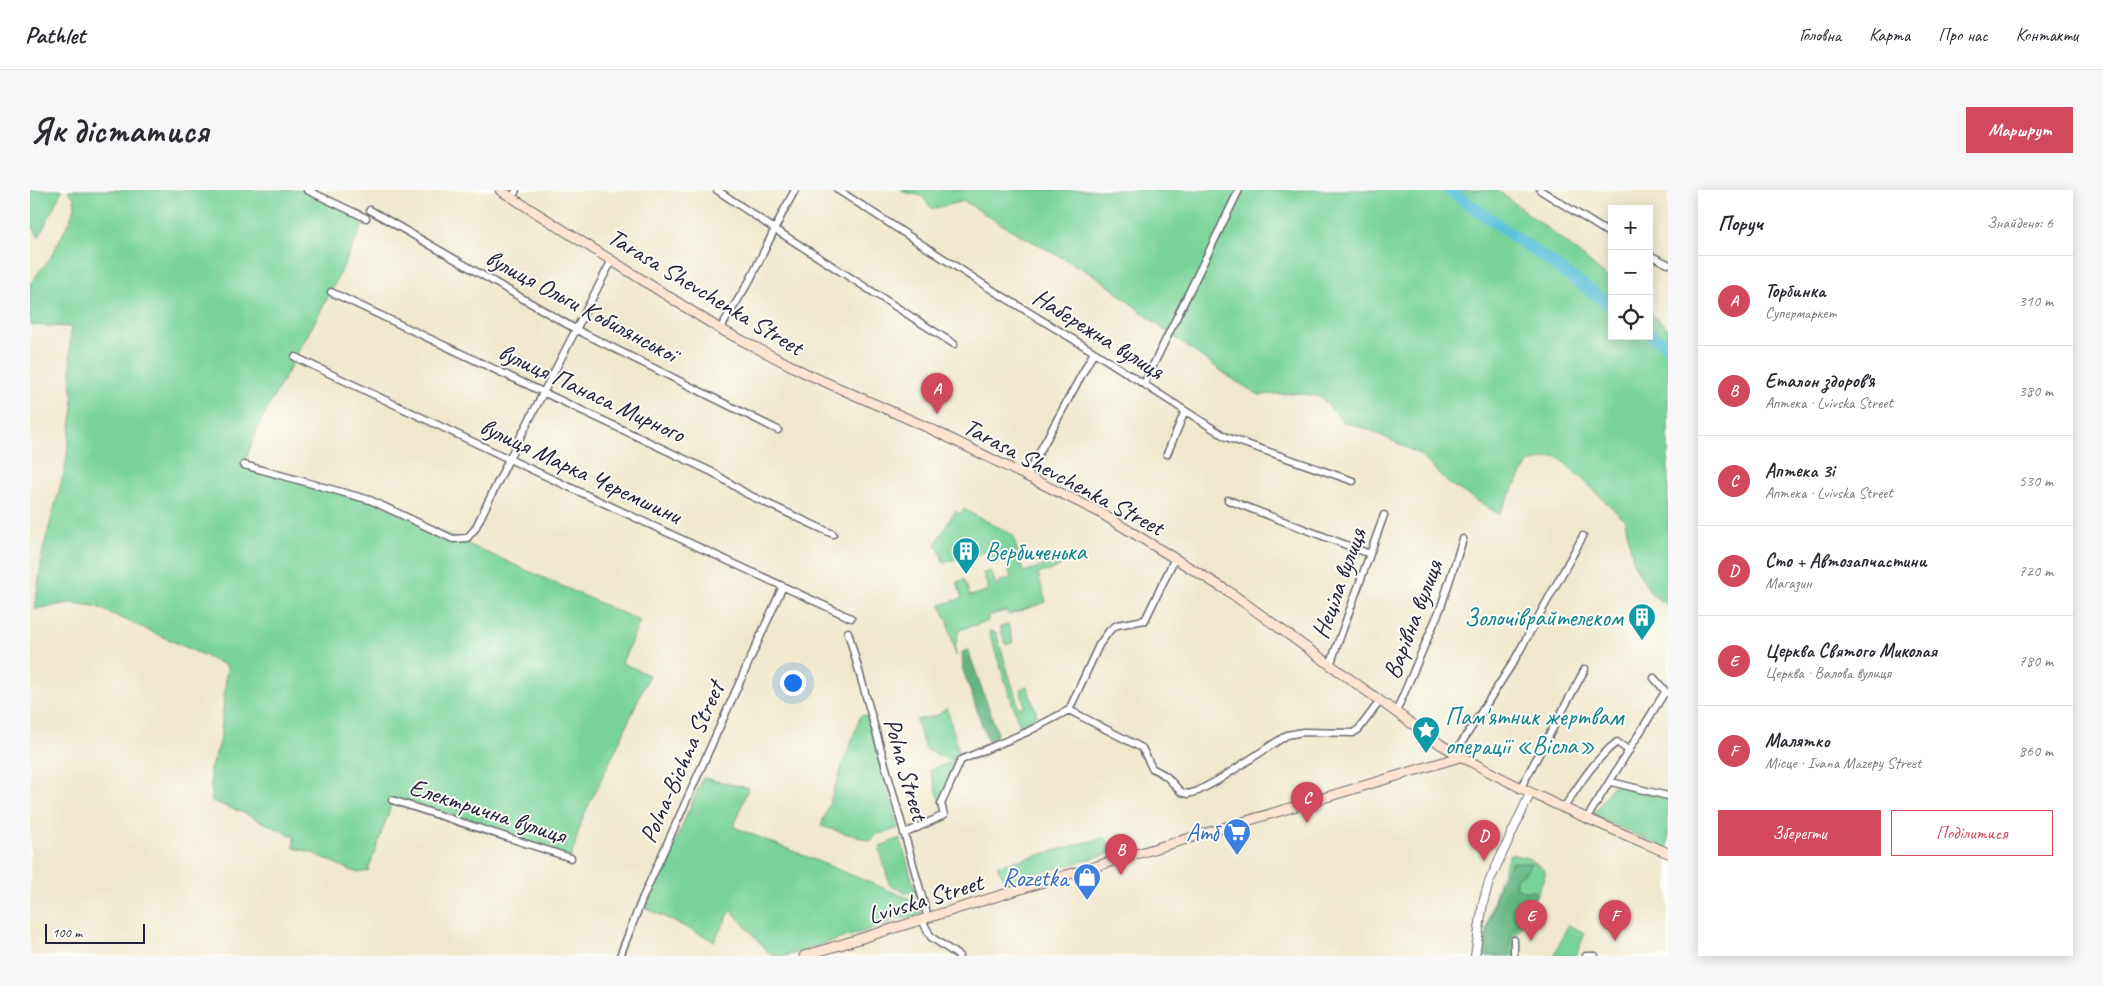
<!DOCTYPE html>
<html lang="uk">
<meta charset="utf-8">
<style>
:root{--surface:#fff;--page:#f7f7f7;--text:#2b2b33;--muted:#7c7c81;--line:#e1e1e2;--accent:#d1495b}
body{margin:0;font-family:Caveat,sans-serif;background:var(--page);color:var(--text)}
.controls{position:absolute;right:15px;top:15px;display:grid;overflow:hidden;border-radius:0px;box-shadow:0 2px 12px #0003}
.controls button{width:45px;height:45px;display:grid;place-items:center;padding:0;border:0;border-bottom:1px solid var(--line);background:var(--surface);color:var(--text);font:25px sans-serif}
.scale{position:absolute;left:15px;bottom:12px;width:100px;box-sizing:border-box;padding-left:5px;border:2px solid #22223b;border-top:0;font-size:14px;line-height:18px;white-space:nowrap;color:#22223b;-webkit-text-stroke:4px #fdfcf7;paint-order:stroke}
.you{position:absolute;left:762px;top:492px;width:18px;height:18px;margin:-12px;border:4px solid #fff;border-radius:50%;background:#1a73e8;box-shadow:0 0 0 8px #1a73e833}
.badge{display:grid;place-items:center;width:32px;height:32px;border-radius:50%;background:var(--accent);color:#fff;font-size:16px;font-weight:700}
.pin{position:absolute;translate:-50% -41px;filter:drop-shadow(0 1px 2px #0008)}
.pin::after{content:'';position:absolute;top:26px;width:18px;height:15px;background:inherit;clip-path:polygon(0 0,100% 0,50% 100%)}
.list{margin:0;padding:0;list-style:none}
h2{display:flex;justify-content:space-between;align-items:center;height:65px;margin:0;padding:0 20px;font-size:21px}
h2 small{font-size:16px;font-weight:400;color:var(--muted)}
.list li{display:grid;grid-template-columns:32px 1fr auto;gap:15px;align-items:center;box-sizing:border-box;height:90px;padding:0 20px;border-top:1px solid var(--line)}
.list b{display:block;font-size:19px;white-space:nowrap}
.list p{margin:0;font-size:16px;white-space:nowrap;color:var(--muted)}
.list em{font-size:16px;font-style:normal;color:var(--muted)}
.actions{display:flex;gap:10px;padding:15px 20px}
.actions a{flex:1;padding:11px 0;border:1px solid var(--accent);border-radius:0px;text-align:center;font-size:18px;color:var(--accent)}
.actions .main{background:var(--accent);color:#fff}
.icon{flex:none;width:28px;height:28px;fill:none;stroke:currentColor;stroke-width:2;stroke-linecap:round;stroke-linejoin:round}
.map{position:relative;flex:none;width:1638px;height:766px;overflow:hidden;border-radius:0px}
header{display:flex;align-items:center;gap:30px;box-sizing:border-box;height:70px;padding:0 25px;background:var(--surface);border-bottom:1px solid var(--line)}
header strong{font-size:24px}
nav{display:flex;gap:28px;margin-inline-start:auto;font-size:18px}
.intro{display:flex;align-items:center;justify-content:space-between;box-sizing:border-box;height:120px;padding:0 30px}
h1{margin:0;font-size:35px}
.button{padding:12px 22px;border-radius:0px;background:var(--accent);color:#fff;font-size:18px;font-weight:700}
main{display:flex;gap:30px;padding:0 30px}
aside{flex:1;background:var(--surface);border-radius:0px;box-shadow:0 2px 12px #0003}
.map>svg:first-child{display:block}
.green{fill:#78d399;stroke:#4d7a6a}
.forest{fill:#62b581;stroke:#426c5e}
.lines{fill:none;stroke-linecap:round;stroke-linejoin:round}
.river{stroke:#5dc3db;stroke-width:12}
.minor-casing{stroke:#6a676e;stroke-width:9}
.tertiary-casing{stroke:#6a676e;stroke-width:10}
.secondary-casing{stroke:#6a676e;stroke-width:11}
.minor{stroke:#fff;stroke-width:6}
.tertiary{stroke:#fff;stroke-width:8}
.secondary{stroke:#fde4d0;stroke-width:9}
.labels{text-anchor:middle;stroke-width:4;stroke-linejoin:round;paint-order:stroke}
.street-label{font-size:25px;fill:#22223b;stroke:#fdfcf7}
.culture-label{font-size:25px;fill:#0d838f;stroke:#fdfcf7;text-anchor:start}
.shop-label{font-size:25px;fill:#366cbe;stroke:#fdfcf7;text-anchor:end}
</style>
<header>
<strong>Pathlet</strong>
<nav><a>Головна</a><a>Карта</a><a>Про нас</a><a>Контакти</a></nav>
</header>
<div class="intro"><h1>Як дістатися</h1><a class="button">Маршрут</a></div>
<main>
<div class="map">
<svg width="1638" height="766" viewBox="0 0 1638 766">
<rect width="100%" height="100%" fill="#fdfcf7"/>
<filter id="ink" filterUnits="userSpaceOnUse"><feTurbulence type="fractalNoise" baseFrequency=".02" numOctaves="2"/><feDisplacementMap in="SourceGraphic" scale="10" xChannelSelector="R" yChannelSelector="G"/><feConvolveMatrix kernelMatrix="1 2 1 2 8 2 1 2 1" color-interpolation-filters="sRGB"/></filter>
<filter id="wash" filterUnits="userSpaceOnUse"><feTurbulence type="fractalNoise" baseFrequency=".0096" numOctaves="4" result="noise"/><feDisplacementMap in="SourceGraphic" scale="20" xChannelSelector="R" yChannelSelector="G"/><feGaussianBlur stdDeviation="1.12" result="paint"/><feColorMatrix in="noise" values="0 0 0 0 0 0 0 0 0 0 0 0 0 0 0 0 0 1.4 0 .05"/><feComposite in="paint" operator="in"/></filter>
<g filter="url(#wash)">
<rect width="100%" height="100%" fill="#f0e8cd"/>
<path class="green" d="M0,0H32L9,47L0,32Z
M38,0H277L336,28L301,102L228,236L214,275L340,310L610,431L592,473L619,485L587,557L552,629L541,668L362,613L338,681C334,682 329,683 326,682C304,675 289,662 264,658V647L216,624L182,611L180,579L190,553L197,476L65,416L40,413L5,419L13,359L35,279L43,218L40,160L41,137L0,135V94L21,67L40,30L45,17L44,8Z
M871,0H1467L1539,55L1582,91V146H1619V123L1638,138V415L1622,405L1604,374L1595,331L1563,299L1527,266L1498,273L1469,324L1418,293L1389,264L1340,240L1312,231L1291,207L1267,203L1229,205L1204,190L1133,139L1069,88L976,37L934,11L902,19L892,6L874,2Z
M933,319L983,345L993,382L1028,372L1030,377L1008,384L1016,412L979,425L975,421L958,426V431L929,440L925,458L926,466L918,434L920,433L916,429L911,415L932,408L927,392L934,389L940,406L959,400L953,383L961,381L967,397L970,396L968,392L981,388L975,369L962,373L958,361L945,365L944,363L914,373L906,353L925,321L931,324Z
M978,434L983,452L976,455L970,437Z
M961,441L966,443L989,518L995,516L990,499L997,496L1007,525L990,537L959,442Z
M917,518L931,570L911,614L900,580L923,572L895,559L886,530L908,525Z
M831,525L837,526L869,638L848,644L841,651L791,636Z
M673,588L718,598L704,637L890,713L892,724L877,728H866L860,733L756,766H742L701,720L684,751L616,718Z
M1583,595L1638,608V659L1563,626Z
M1076,647L1081,663L976,693L967,676Z
M870,648L887,706L860,696L850,661L851,656Z
M1480,664L1499,668L1515,681V686L1497,726L1485,747L1484,766H1452C1458,730 1465,698 1480,664Z
M1538,735L1555,743L1546,766H1524Z"/>
<path class="forest" d="M938,460L967,541L966,552H958L933,480L932,462Z
M1482,672L1501,673L1495,683L1487,687L1485,696L1494,701H1504L1507,703L1481,746L1480,766H1454C1459,735 1464,698 1482,672Z"/>
<g class="lines">
<path class="river" d="M1419,0L1582,116
M1619,143L1638,156"/>
</g>
</g>
<g filter="url(#ink)">
<g class="lines">
<g class="minor-casing">
<path id="minor" d="M277,0L336,28
M687,0L746,40L924,154
M808,0L959,98L1064,162L1196,247L1323,291
M1510,0L1582,45
M483,7L486,0
M340,20L547,140L748,240
M1619,65L1638,74
M301,102L682,282L717,304L803,344
M690,139L720,90L753,22L765,0
M265,167L479,269L821,428
M1114,194L1209,0
M1137,264L1155,221
M214,275L340,310L423,349L437,348L445,339L479,269L582,70
M997,285L1064,162
M1198,310L1340,364
M818,442L898,728
M1300,475L1354,325
M1624,488L1637,503
M1039,520L1112,558L1122,578L1136,586L1151,602L1158,604L1168,601L1190,589L1257,545L1273,542L1323,543L1329,539L1350,511
M1366,522L1411,417L1433,349
M1425,563L1484,471L1553,346
M1581,592L1638,606
M1490,599L1555,479
M362,610L541,668
M1533,619C1549,595 1564,570 1587,552L1599,561
M1557,628L1635,502
M874,644L914,625L911,614L931,570L997,542L1039,520L1069,455L1080,440L1087,435L1115,430L1145,368
M892,730L901,747L929,766
M1484,750V766
M590,766L613,707L753,396
M1556,766H1565"/>
</g>
<g class="tertiary-casing">
<path id="tertiary" d="M1445,766L1453,713L1459,692L1500,604"/>
</g>
<g class="secondary-casing">
<path id="secondary" d="M470,0L690,139L775,183L901,239L1067,321L1198,401L1410,554C1483,598 1560,630 1638,663
M774,766L1020,690L1430,567"/>
</g>
<use href="#minor" class="minor"/>
<use href="#tertiary" class="tertiary"/>
<use href="#secondary" class="secondary"/>
</g>
</g>
<defs>
<g id="building-pin" transform="scale(1.4375)"><path d="M0 17L-7.5 6A9.5 9.5 0 1 1 7.5 6Z" fill="#0f9aa8" stroke="#fdfcf7"/><path d="M-4-6H4V6H1V3H-1V6H-4ZM-2.5-4.3h1.7v1.8h-1.7ZM.8-4.3h1.7v1.8H.8ZM-2.5-1h1.7V.8h-1.7ZM.8-1h1.7V.8H.8Z" fill="#fff"/></g>
<g id="sight-pin" transform="scale(1.4375)"><path d="M0 17L-7.5 6A9.5 9.5 0 1 1 7.5 6Z" fill="#0f9aa8" stroke="#fdfcf7"/><path d="M0-6L1.8-2.2L6-1.7L2.9 1.2L3.7 5.4L0 3.3L-3.7 5.4L-2.9 1.2L-6-1.7L-1.8-2.2Z" fill="#fff"/></g>
<g id="supermarket-pin" transform="scale(1.4375)"><path d="M0 17L-7.5 6A9.5 9.5 0 1 1 7.5 6Z" fill="#3f7fe0" stroke="#fdfcf7"/><path d="M-6-5.5h2.5l.6 2H6L4.5 2H-2.5L-4.4-4H-6ZM-1.5 3.2a1.3 1.3 0 1 0 .1 0ZM3 3.2a1.3 1.3 0 1 0 .1 0Z" fill="#fff"/></g>
<g id="shop-pin" transform="scale(1.4375)"><path d="M0 17L-7.5 6A9.5 9.5 0 1 1 7.5 6Z" fill="#3f7fe0" stroke="#fdfcf7"/><path d="M-5-2.5h2.3a2.7 3.5 0 0 1 5.4 0H5L5.5 6h-11ZM-1.5-2.5h3a1.5 2.3 0 0 0-3 0Z" fill="#fff"/></g>
</defs>
<g fill-rule="evenodd">
<use href="#building-pin" x="936" y="361"/>
<use href="#building-pin" x="1612" y="427"/>
<use href="#sight-pin" x="1396" y="540"/>
<use href="#supermarket-pin" x="1207" y="642"/>
<use href="#shop-pin" x="1057" y="687"/>
</g>
<g class="labels">
<g class="street-label">
<text transform="translate(676 101) rotate(31)" y="9">Tarasa Shevchenka Street</text>
<text transform="translate(552 115) rotate(28)" y="9">вулиця Ольги Кобилянської</text>
<text transform="translate(1069 143) rotate(32)" y="9">Набережна вулиця</text>
<text transform="translate(562 202) rotate(25)" y="9">вулиця Панаса Мирного</text>
<text transform="translate(551 280) rotate(25)" y="9">вулиця Марка Черемшини</text>
<text transform="translate(1034 286) rotate(28)" y="9">Tarasa Shevchenka Street</text>
<text transform="translate(1308 393) rotate(-70)" y="9">Неціла вулиця</text>
<text transform="translate(1382 429) rotate(-69)" y="9">Варівна вулиця</text>
<text transform="translate(651 572) rotate(-66)" y="9">Polna-Bichna Street</text>
<text transform="translate(877 579) rotate(74)" y="9">Polna Street</text>
<text transform="translate(458 620) rotate(18)" y="9">Електрична вулиця</text>
<text transform="translate(895 708) rotate(-17)" y="9">Lvivska Street</text>
</g>
<g class="culture-label">
<text x="955" y="370">Вербиченька</text>
<text x="1593" y="436" text-anchor="end">Золочіврайтелеком</text>
<text x="1415" y="535">Пам'ятник жертвам<tspan x="1415" dy="29">операції «Вісла»</tspan></text>
</g>
<g class="shop-label">
<text x="1188" y="651">Атб</text>
<text x="1038" y="696">Rozetka</text>
</g>
</g>
</svg>
<div class="controls">
<button>+</button>
<button>−</button>
<button><svg class="icon" aria-label="locate" viewBox="0 0 24 24"><circle cx="12" cy="12" r="6"/><path d="M12 2v4M12 18v4M2 12h4M18 12h4"/></svg></button>
</div>
<div class="scale">100 m</div>
<div class="you"></div>
<div class="pin badge" style="left:907px;top:224px">A</div>
<div class="pin badge" style="left:1091px;top:685px">B</div>
<div class="pin badge" style="left:1277px;top:633px">C</div>
<div class="pin badge" style="left:1454px;top:671px">D</div>
<div class="pin badge" style="left:1501px;top:751px">E</div>
<div class="pin badge" style="left:1585px;top:751px">F</div>
</div>
<aside>
<h2>Поруч<small>Знайдено: 6</small></h2>
<ul class="list">
<li><span class="badge">A</span><div><b>Торбинка</b><p>Супермаркет</p></div><em>310 m</em></li>
<li><span class="badge">B</span><div><b>Еталон здоров'я</b><p>Аптека · Lvivska Street</p></div><em>380 m</em></li>
<li><span class="badge">C</span><div><b>Аптека 3і</b><p>Аптека · Lvivska Street</p></div><em>530 m</em></li>
<li><span class="badge">D</span><div><b>Сто + Автозапчастини</b><p>Магазин</p></div><em>720 m</em></li>
<li><span class="badge">E</span><div><b>Церква Святого Миколая</b><p>Церква · Валова вулиця</p></div><em>780 m</em></li>
<li><span class="badge">F</span><div><b>Малятко</b><p>Місце · Ivana Mazepy Street</p></div><em>860 m</em></li>
</ul>
<div class="actions"><a class="main">Зберегти</a><a>Поділитися</a></div>
</aside>
</main>
